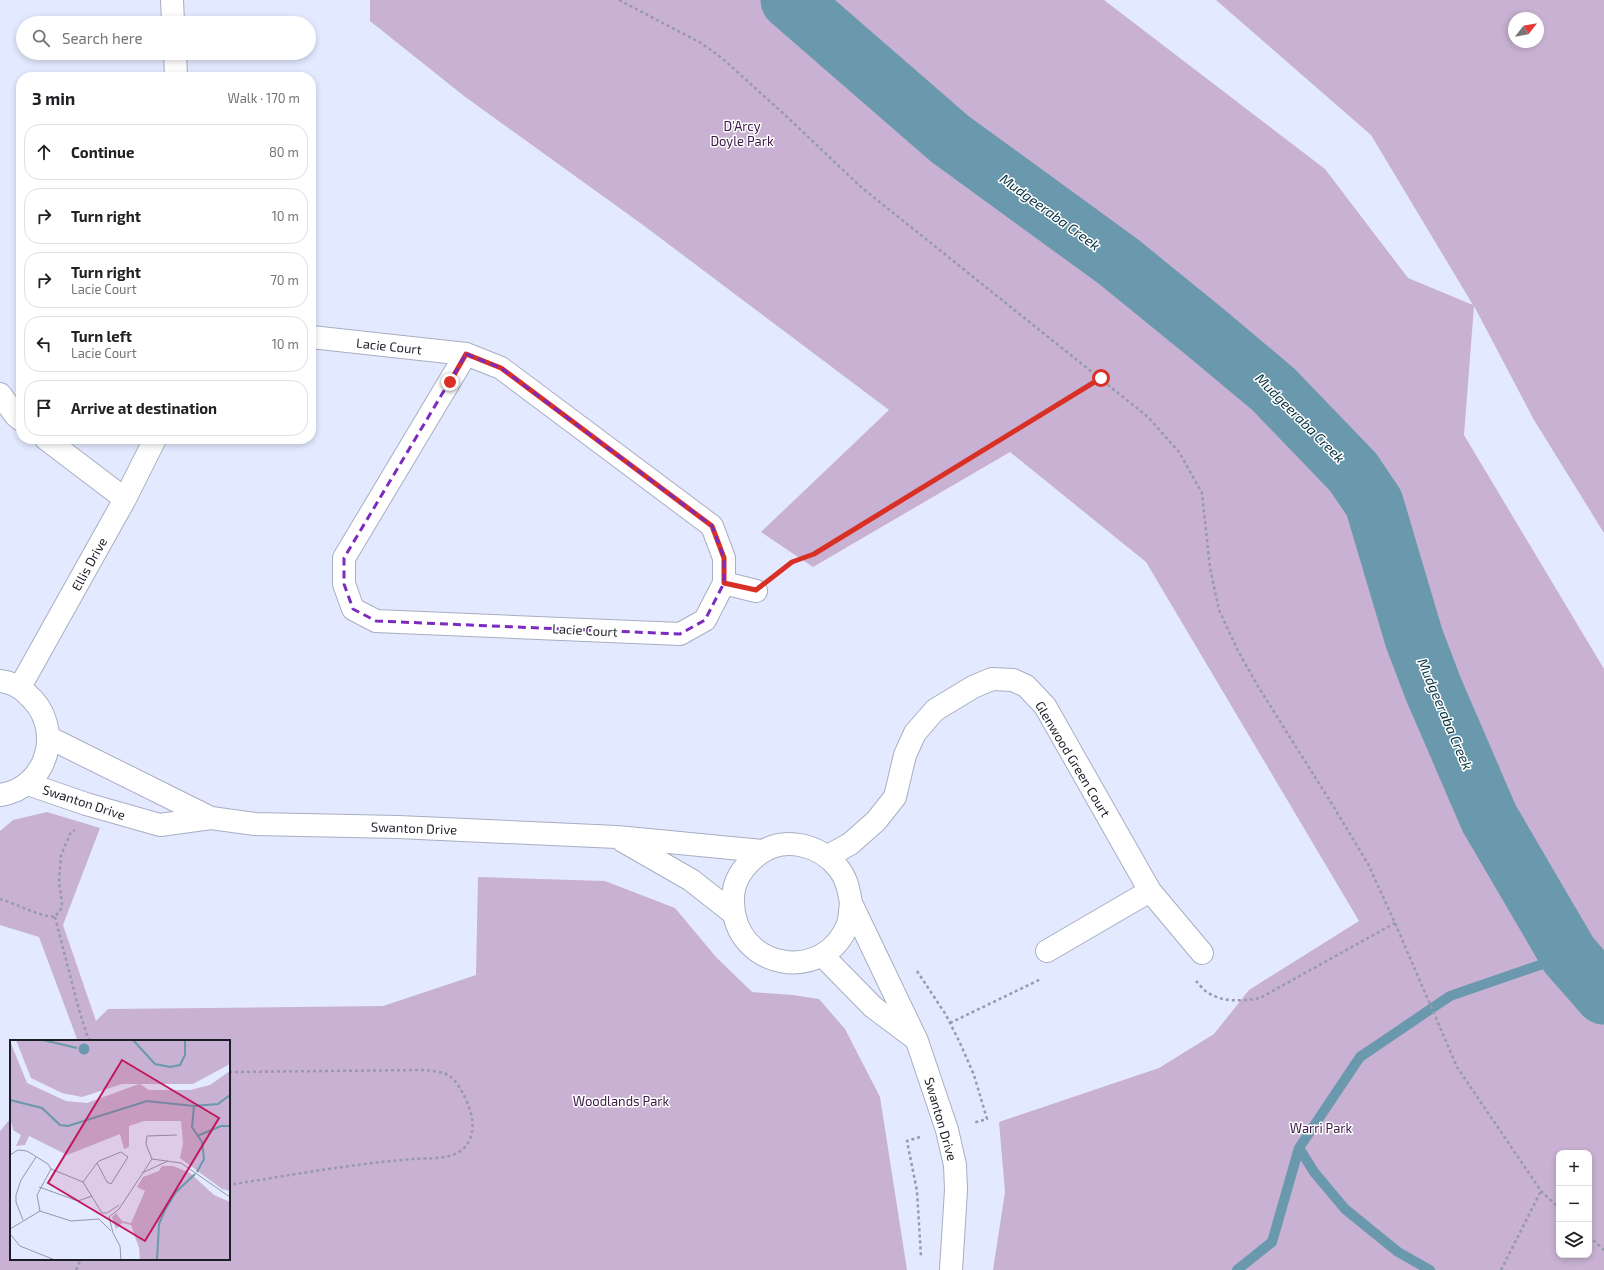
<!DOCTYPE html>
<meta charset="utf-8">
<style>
:root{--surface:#fff;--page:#f2f2f2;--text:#202124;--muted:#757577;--line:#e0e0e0}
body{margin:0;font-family:"Exo 2",sans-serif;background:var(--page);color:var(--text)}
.controls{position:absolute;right:12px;bottom:12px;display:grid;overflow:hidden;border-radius:8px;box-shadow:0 2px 6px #0003}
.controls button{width:36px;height:36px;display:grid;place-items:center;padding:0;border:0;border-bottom:1px solid var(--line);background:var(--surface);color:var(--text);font:20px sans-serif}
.compass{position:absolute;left:1508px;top:12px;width:36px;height:36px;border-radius:50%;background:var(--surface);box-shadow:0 2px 6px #0003;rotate:59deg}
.stop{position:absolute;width:12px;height:12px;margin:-9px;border:3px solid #d93025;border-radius:50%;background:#fff}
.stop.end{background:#d93025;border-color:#fff;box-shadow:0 1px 4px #0008}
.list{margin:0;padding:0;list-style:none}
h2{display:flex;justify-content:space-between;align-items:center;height:52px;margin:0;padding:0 16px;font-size:17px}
h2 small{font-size:13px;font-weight:400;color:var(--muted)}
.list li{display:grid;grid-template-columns:26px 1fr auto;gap:12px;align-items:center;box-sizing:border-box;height:56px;margin:0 8px 8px;padding:0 8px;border:1px solid var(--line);border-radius:16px}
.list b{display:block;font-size:15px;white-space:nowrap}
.list p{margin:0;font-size:13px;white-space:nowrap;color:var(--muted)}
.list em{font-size:13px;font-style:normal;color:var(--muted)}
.icon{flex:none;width:22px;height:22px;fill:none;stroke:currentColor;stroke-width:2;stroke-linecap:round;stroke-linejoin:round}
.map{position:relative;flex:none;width:1604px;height:1270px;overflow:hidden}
.search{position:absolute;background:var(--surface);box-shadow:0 2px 6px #0003;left:16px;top:16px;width:300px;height:44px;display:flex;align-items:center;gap:10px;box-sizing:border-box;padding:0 14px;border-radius:22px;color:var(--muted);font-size:15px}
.panel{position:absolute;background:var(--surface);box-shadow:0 2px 6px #0003;left:16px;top:72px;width:300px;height:372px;border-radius:16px}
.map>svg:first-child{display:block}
.green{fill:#c8b1d2;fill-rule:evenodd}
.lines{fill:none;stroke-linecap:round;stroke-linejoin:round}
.stream{stroke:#6a99ad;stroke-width:10}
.river{stroke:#6a99ad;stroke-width:59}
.street-casing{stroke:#a8aec2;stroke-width:24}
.path{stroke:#969bab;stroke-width:2.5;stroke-dasharray:3 3;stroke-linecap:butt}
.street{stroke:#fff;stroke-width:22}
.route{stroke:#d93025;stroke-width:5}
.marked{fill:none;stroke:#7b2cbf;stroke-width:3;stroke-dasharray:8 5;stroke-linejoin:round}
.labels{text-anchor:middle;stroke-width:3;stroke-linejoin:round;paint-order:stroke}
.park-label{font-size:13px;fill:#3a1947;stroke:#fff}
.street-label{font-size:13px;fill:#1c1e26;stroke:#fff}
.water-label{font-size:14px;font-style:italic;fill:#063241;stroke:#fff}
.inset-river{fill:none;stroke:#6a99ad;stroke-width:2}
.inset-road{fill:none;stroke:#9398a8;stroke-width:1}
.view{fill:#c2185b;fill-opacity:0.15;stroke:#c2185b;stroke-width:2}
.inset-edge{fill:none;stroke:#1c1e26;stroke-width:2}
</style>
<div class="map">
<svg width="1604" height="1270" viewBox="0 0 1604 1270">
<rect width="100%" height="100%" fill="#e3eaff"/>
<path class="green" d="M370,0H1104L1325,169L1408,278L1473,305L1371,135L1216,0H1604V533L1534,420L1474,306L1464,435L1604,669V1270H993L1005,1192L999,1122L1159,1068L1214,1034L1249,990L1359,921L1146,562L1010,452L813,567L761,532L889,410L643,225L464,96L370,21ZM1514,18H1538V42H1514ZM1559,1153H1589V1255H1559Z
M47,812L100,828L63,925L96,1021L108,1009L383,1006L476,975L478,877L605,881L675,908L716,957L752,992L793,995L819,999L845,1029L880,1097L907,1270H0V1131L11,1118V1259H229V1041H75L77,1039L39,937L0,925V831L13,820Z"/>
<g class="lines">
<path class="stream" d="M1299,1148L1314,1172L1345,1209L1398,1252L1430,1270
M1237,1270L1272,1242L1299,1148L1360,1057L1450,996L1569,955"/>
<path class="river" d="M790,0L950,139L1119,262L1205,332L1273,389L1353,472L1374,503L1414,638L1433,688L1489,818L1569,955L1604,995"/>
<g class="street-casing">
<path id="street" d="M172,0L173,23
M175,53L176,77
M311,337L466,354L501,368L712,526L724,558V583L705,620L680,634L376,621L353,609L344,584V558L466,354
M0,394L16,416L21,420
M46,439L125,499
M724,583L756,591
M0,681C10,682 20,687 27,694C65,726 49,788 0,795
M20,687L125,499L155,439
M50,738L211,818
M28,784L86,804L160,825L211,818L255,824L398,827L617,837L762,851
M623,841L691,880L733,913
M828,856L850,844L876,821L895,797L905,755L915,733L935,710L973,687L992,679L1013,680L1026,686L1045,706L1150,891L1202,953
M851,903C850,909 850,917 848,924C825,985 734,970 733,902C732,882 743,866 759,854C784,835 821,845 839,869C847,879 849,891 851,903L917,1041L947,1130L955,1165L956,1190L951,1270
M1047,951L1150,891
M822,955L873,1007L913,1037"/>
</g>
<path class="path" d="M619,0L701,43L723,59L785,115L861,187L1148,417L1179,452L1202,493L1210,568L1219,610L1238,651L1259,688L1332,804L1368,864L1395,923L1457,1067L1541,1191L1559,1208
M777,574L792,562L814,554L1100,378
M0,899C17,904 38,916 55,917L61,909L62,903L59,882L61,855L71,832L75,830
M55,917L79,1010L87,1035L91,1041
M917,971L946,1015L960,1043L974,1075L987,1119L973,1123
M1196,981C1199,984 1203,990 1207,992C1223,1003 1243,1001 1260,998L1395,923
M950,1023L1041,979
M229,1072L424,1070C443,1072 451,1072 461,1090C471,1107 480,1133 463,1149C451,1160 428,1158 413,1159C351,1164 290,1175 229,1185
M920,1137L907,1141L917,1191L921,1257
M1589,1236L1604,1250
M76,1270L81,1259
M1501,1270L1541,1191"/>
<use href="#street" class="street"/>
</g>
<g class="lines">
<path class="route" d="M450,382L466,354L501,368L712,526L724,558V583L756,590L792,562L814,554L1101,378"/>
</g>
<path class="marked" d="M466,354L501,368L712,526L724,558V583L705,620L680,634L376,621L353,609L344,584V558Z"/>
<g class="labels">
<g class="park-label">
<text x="742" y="131">D'Arcy<tspan x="742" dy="15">Doyle Park</tspan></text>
<text x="621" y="1106">Woodlands Park</text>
<text x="1321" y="1133">Warri Park</text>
</g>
<g class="street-label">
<text transform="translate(389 346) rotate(6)" y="5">Lacie Court</text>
<text transform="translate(89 564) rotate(-61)" y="5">Ellis Drive</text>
<text transform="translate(585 630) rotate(3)" y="5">Lacie Court</text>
<text transform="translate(1073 759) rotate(59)" y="5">Glenwood Green Court</text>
<text transform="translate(84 802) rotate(18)" y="5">Swanton Drive</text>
<text transform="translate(414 828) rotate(2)" y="5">Swanton Drive</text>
<text transform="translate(941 1119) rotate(74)" y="5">Swanton Drive</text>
</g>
<g class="water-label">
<text transform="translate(1050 212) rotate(36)" y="5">Mudgeeraba Creek</text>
<text transform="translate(1300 418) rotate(45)" y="5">Mudgeeraba Creek</text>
<text transform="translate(1445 714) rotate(67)" y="5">Mudgeeraba Creek</text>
</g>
</g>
<g transform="translate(10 1040)">
<rect width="220" height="220" fill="#e3eaff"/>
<path d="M6,0H220V24L183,44H130L139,50H180L200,45L220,31V151L212,149L170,118L173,103L171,81H134L119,86V107L114,109L110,94L57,115L19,96L15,105L6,106L11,95L3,90L0,77V1L17,43L56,61L77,63L129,44H112L72,57L52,53L21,38ZM152,126H163L180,133L204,155L220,162V220H130L129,208L121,185L112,183L106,189L102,177L106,173L112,181L121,183L135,151L127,147L133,137L149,131Z" fill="#c8b1d2"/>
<path d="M68.5 9a5.5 5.5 0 1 1 11 0a5.5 5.5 0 1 1-11 0Z" fill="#6a99ad"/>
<path class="inset-river" d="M33,0L67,8M123,0L145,24L160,27L170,25L175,15V0M0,60L32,68L50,85L58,86L137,61L184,66L208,64L220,55M184,66L182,87L192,102L194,119L187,132M187,96L211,86H220M147,220L149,184L155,170L166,152L185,134"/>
<path class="inset-road" d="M0,115L8,110L17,111L38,124L41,129M142,119L171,123L220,157M142,119L136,104L137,96L167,95M41,129L73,142L92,173M132,133L158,121M73,142L87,123L89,121L111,112L118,117L101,144L97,142L87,123M29,147L68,161L82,156M30,171L27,155L41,129M92,173H97L109,165M89,179L101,191M13,180L6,162V155L11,140L26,117M0,189L30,171L61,181L89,179M0,194L10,206L45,220M111,220L110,206L103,193L99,177L109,169L142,119"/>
<path class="view" d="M112,20L209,78L135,201L38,143Z"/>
<rect width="220" height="220" class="inset-edge"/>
</g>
</svg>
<div class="controls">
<button>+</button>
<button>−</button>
<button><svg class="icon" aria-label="layers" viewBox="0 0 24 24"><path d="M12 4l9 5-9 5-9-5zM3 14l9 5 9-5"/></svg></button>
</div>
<svg class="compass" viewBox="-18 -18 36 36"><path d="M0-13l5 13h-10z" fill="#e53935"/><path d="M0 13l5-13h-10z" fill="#757577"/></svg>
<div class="stop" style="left:1101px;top:378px"></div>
<div class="stop end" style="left:450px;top:382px"></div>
<div class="search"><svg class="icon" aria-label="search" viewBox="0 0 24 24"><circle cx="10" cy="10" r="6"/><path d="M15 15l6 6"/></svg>Search here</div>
<section class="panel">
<h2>3 min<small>Walk · 170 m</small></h2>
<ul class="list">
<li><svg class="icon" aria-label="ahead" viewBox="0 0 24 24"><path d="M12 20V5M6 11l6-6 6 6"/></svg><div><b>Continue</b></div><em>80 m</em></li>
<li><svg class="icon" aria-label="right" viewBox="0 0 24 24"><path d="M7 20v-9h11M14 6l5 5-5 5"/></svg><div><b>Turn right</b></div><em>10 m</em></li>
<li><svg class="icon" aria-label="right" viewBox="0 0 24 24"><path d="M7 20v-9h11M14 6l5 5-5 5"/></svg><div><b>Turn right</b><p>Lacie Court</p></div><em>70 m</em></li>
<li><svg class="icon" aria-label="left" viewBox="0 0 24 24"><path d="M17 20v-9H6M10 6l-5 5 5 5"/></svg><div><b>Turn left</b><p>Lacie Court</p></div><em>10 m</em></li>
<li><svg class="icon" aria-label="arrive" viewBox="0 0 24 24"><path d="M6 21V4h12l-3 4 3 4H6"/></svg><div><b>Arrive at destination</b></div></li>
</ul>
</section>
</div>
